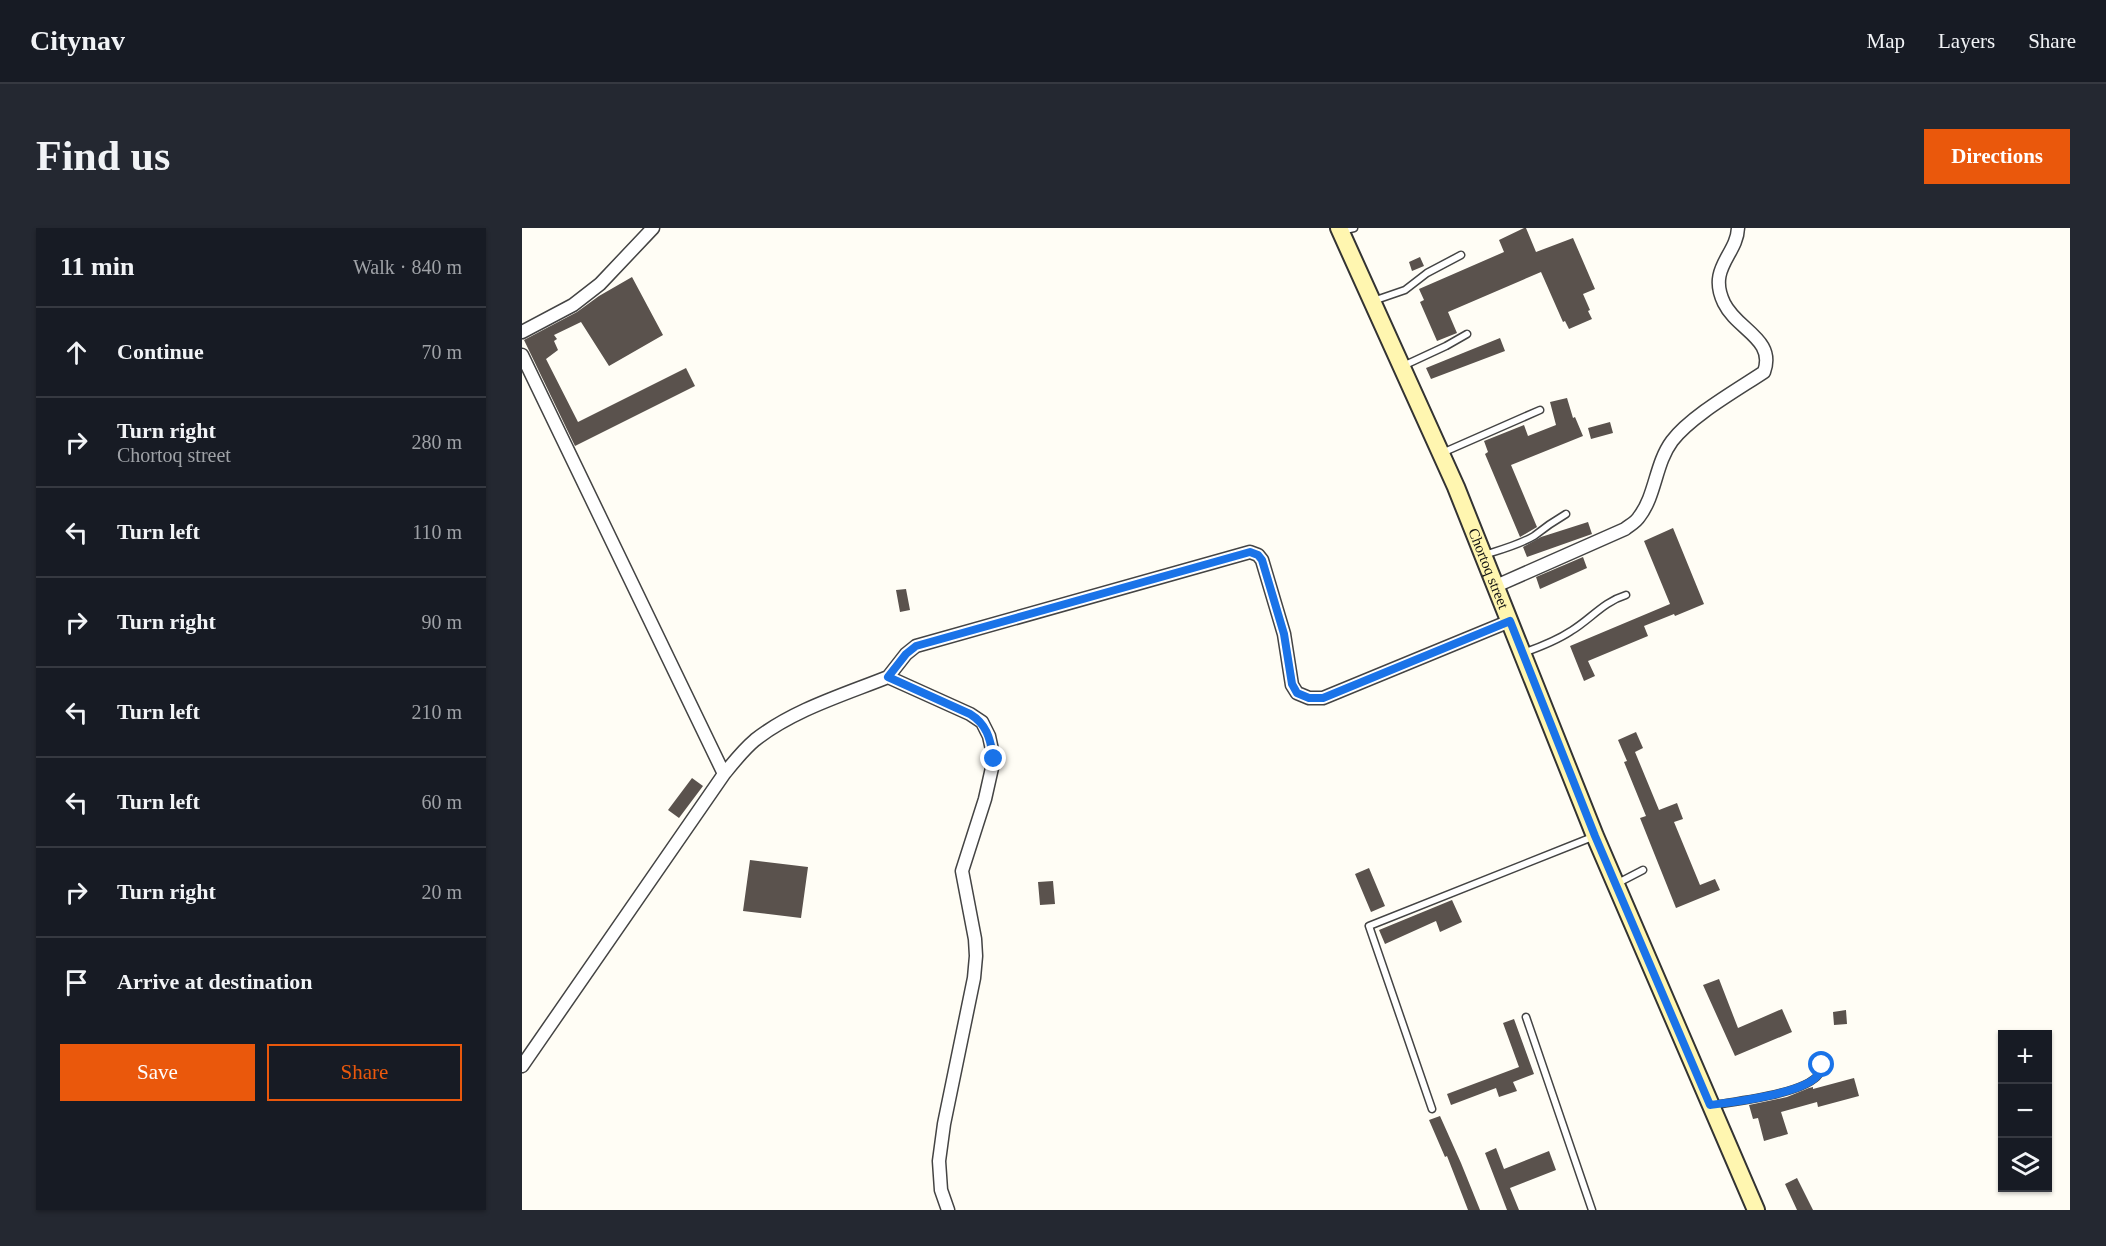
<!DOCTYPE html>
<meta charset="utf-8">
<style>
:root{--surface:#171b24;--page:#242831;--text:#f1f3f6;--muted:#9ea1a6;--line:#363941;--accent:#ea580c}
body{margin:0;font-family:Georgia,serif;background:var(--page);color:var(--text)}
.controls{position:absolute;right:18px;bottom:18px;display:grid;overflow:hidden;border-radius:0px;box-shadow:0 2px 4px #0004}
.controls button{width:54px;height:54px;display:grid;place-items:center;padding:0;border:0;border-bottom:2px solid var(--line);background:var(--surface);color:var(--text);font:30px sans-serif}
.stop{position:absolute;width:18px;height:18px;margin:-14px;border:4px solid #1a73e8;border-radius:50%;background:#fff}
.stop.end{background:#1a73e8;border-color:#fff;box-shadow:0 2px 6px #0008}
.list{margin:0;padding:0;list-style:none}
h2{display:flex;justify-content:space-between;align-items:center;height:78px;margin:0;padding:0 24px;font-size:26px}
h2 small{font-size:20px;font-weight:400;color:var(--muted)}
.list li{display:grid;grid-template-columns:39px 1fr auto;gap:18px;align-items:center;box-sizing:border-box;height:90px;padding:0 24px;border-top:2px solid var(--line)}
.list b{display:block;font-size:22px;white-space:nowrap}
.list p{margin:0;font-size:20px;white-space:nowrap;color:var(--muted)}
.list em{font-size:20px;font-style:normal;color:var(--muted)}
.actions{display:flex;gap:12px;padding:18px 24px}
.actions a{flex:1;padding:14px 0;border:2px solid var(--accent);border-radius:0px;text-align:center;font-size:21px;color:var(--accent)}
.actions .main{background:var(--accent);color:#fff}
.icon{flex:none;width:33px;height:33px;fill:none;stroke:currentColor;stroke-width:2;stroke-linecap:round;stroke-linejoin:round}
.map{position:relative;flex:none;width:1548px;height:982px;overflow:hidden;border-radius:0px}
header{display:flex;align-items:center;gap:36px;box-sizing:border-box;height:84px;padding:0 30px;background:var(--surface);border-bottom:2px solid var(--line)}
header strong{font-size:28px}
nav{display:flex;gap:33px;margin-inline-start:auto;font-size:21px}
.intro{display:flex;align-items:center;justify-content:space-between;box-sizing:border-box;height:144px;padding:0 36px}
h1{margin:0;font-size:42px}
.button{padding:15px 27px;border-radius:0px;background:var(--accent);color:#fff;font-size:21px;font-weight:700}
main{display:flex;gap:36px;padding:0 36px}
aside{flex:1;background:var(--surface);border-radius:0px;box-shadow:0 2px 4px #0004}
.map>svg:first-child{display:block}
.building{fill:#5a524d}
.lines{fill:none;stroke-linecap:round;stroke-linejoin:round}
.service-casing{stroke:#444;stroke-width:9}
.minor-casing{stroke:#444;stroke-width:15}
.secondary-casing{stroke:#333;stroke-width:20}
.service{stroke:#fff;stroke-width:6}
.minor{stroke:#fff;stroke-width:12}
.secondary{stroke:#fff6b0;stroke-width:16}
.route{stroke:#1a73e8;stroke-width:8}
.labels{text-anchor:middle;stroke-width:6;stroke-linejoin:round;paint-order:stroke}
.street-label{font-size:15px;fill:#111;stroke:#fff}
</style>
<header>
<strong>Citynav</strong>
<nav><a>Map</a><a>Layers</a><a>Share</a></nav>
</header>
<div class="intro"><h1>Find us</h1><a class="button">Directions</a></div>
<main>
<aside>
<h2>11 min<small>Walk · 840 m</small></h2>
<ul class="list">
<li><svg class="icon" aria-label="ahead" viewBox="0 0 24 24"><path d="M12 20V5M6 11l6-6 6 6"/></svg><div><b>Continue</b></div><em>70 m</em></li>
<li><svg class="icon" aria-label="right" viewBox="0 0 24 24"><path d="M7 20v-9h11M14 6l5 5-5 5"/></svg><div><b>Turn right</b><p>Chortoq street</p></div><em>280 m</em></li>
<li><svg class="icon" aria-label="left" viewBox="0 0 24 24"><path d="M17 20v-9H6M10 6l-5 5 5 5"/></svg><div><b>Turn left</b></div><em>110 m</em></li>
<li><svg class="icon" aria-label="right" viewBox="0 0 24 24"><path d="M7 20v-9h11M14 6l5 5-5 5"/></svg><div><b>Turn right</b></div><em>90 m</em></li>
<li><svg class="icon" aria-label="left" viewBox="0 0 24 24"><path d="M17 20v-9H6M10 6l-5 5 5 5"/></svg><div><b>Turn left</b></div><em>210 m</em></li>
<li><svg class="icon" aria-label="left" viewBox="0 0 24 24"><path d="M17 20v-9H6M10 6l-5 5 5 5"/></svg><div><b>Turn left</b></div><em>60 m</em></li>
<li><svg class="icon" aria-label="right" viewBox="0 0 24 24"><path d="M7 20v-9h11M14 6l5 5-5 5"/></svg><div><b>Turn right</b></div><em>20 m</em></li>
<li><svg class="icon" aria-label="arrive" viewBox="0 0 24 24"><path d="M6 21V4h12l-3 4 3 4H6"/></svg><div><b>Arrive at destination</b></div></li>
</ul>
<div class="actions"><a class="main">Save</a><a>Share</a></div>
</aside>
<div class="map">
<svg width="1548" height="982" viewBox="0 0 1548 982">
<rect width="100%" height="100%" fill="#fffdf5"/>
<path class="building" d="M1002,0H1004L1014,24L1051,10L1073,61L1061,66L1068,82L1066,83L1070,91L1047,101L1043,93L1041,94L1019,44L926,84L935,105L915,113L898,74L902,72L897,61L982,24L977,12Z
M898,29L902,38L890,43L887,34Z
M110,49L141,107L87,138L59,94L32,107L35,111L32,113L36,122L24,131L56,194L164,140L173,158L53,218L2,112L55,84L77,68Z
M978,110L983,123L909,151L904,140Z
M1045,170L1051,190L1053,189L1061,208L989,237L1015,299L998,309L963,226L966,224L962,213L1002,197L1006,208L1034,197L1028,174Z
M1088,194L1091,205L1069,211L1066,200Z
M1066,294L1070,306L1005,329L1001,319L1019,309Z
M1151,300L1182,376L1153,388L1152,386L1122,398L1126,408L1066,433L1073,448L1062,453L1048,418L1148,376L1122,313Z
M1061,329L1065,340L1018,361L1014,349Z
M384,361L388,382L378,384L374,362Z
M1114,504L1121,520L1113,524L1137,582L1155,575L1161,591L1152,594L1178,657L1193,651L1198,662L1154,680L1118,590L1124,588L1102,534L1105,533L1096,512Z
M170,550L181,558L157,590L146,582Z
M228,632L286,639L279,690L221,683Z
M847,640L863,678L849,684L833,646Z
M531,653L533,676L518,677L516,654Z
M930,672L940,694L918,704L914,693L863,716L857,702Z
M1197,751L1216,800L1260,781L1270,804L1213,828L1181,757Z
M1324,782L1325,796L1312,797L1311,784Z
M992,791L1012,846L991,854L995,863L977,869L974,860L929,877L925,866L997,839L981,795Z
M1332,850L1337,868L1296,879L1295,874L1259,884L1266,906L1242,913L1236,890L1231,891L1227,877L1265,869L1287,860L1291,859V861Z
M918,888L939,935L958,982H946L925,928L923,929L907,892Z
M974,920L982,941L1027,923L1034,942L988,960L997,982H985L963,925Z
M1275,950L1291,982H1275L1263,956Z"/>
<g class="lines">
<g class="service-casing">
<path id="service" d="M819,3L832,0
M851,73L883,62L905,45L939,27
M881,138L924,118L945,106
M920,225L1018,182
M962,327C978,322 997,317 1012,308C1022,300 1032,293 1044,286
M1001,425C1018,419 1034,413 1049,403C1069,391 1081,374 1104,367
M1094,656L1121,642
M1004,789L1070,982
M1192,877C1215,873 1283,866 1297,846C1299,844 1299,840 1300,837
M910,881L847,698L1073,608"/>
</g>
<g class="minor-casing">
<path id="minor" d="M0,104L51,77L78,56L131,0
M0,127L202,546
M974,358L1103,301C1108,297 1114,294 1117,289C1134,267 1133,236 1150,213C1169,188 1215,162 1242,144C1254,111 1215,102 1202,75C1185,40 1215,27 1216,0
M366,449L384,426L394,418L728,324L736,327L740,332L762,406L770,457L775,465L787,470H801L988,393
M0,838L202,546C211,535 221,522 233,512C271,482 321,467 366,449L448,486L460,494L467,508L472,531L463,571L440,643L453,711L454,728L452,750L422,896L417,933L419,962L426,982"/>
</g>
<g class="secondary-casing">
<g id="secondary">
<path id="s1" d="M817,0L934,259L1073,608L1234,982"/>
</g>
</g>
<use href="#service" class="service"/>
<use href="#minor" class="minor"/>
<use href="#secondary" class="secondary"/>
</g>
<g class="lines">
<path class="route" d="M472,531C468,512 466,497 448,486L366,449L384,426L394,418L728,324L736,327L740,332L762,406L770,456L775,465L787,470H801L988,393L1073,608L1188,877C1212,874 1283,866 1297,846C1299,844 1299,840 1300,837"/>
</g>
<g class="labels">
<g class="street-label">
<text dy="5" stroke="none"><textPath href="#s1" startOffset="372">Chortoq street</textPath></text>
</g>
</g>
</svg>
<div class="controls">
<button>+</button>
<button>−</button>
<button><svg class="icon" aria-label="layers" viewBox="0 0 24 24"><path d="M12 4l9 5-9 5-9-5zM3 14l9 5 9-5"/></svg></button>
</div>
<div class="stop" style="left:1300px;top:837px"></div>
<div class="stop end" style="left:472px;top:531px"></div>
</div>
</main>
